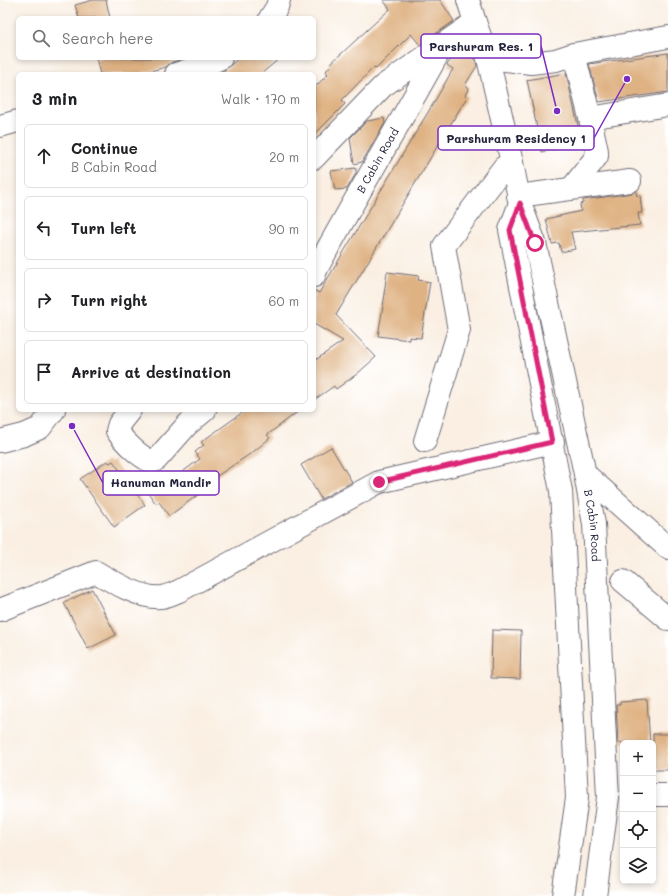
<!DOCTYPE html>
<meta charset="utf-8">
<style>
:root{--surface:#fff;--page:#f6f6f6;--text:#202124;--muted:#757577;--line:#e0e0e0}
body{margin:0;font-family:Mali,sans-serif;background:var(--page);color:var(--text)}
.controls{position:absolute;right:12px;bottom:12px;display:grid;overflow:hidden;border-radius:6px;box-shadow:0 2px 6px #0003}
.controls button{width:36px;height:36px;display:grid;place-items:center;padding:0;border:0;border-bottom:1px solid var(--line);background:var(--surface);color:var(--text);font:20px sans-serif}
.stop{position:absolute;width:12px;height:12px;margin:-9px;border:3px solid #db2777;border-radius:50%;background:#fff}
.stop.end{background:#db2777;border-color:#fff;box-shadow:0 1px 4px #0008}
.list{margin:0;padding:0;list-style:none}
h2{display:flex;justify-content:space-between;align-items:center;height:52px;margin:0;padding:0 16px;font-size:17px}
h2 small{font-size:13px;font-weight:400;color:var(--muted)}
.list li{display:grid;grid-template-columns:26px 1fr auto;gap:12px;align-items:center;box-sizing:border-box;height:64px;margin:0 8px 8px;padding:0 8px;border:1px solid var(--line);border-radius:6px}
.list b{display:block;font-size:15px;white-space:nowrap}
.list p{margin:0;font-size:13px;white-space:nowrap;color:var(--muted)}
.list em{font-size:13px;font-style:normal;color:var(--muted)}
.icon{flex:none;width:22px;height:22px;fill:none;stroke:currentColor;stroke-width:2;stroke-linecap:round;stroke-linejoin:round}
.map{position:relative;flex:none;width:668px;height:896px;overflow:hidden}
.search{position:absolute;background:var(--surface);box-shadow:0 2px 6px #0003;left:16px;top:16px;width:300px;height:44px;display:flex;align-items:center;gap:10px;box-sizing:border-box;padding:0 14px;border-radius:6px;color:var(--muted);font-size:15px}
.panel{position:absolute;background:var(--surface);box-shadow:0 2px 6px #0003;left:16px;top:72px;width:300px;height:340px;border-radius:6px}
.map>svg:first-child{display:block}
.building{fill:#dfb283}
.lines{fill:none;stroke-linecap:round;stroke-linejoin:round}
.minor-casing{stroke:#6e6a75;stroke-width:24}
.minor{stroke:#fff;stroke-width:22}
.route{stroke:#db2777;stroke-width:5}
.labels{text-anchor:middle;stroke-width:4;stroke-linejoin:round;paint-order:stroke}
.street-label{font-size:11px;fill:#22223b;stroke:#fff}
.leader{fill:none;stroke:#7b2cbf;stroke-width:1.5}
.callout-dot{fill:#7b2cbf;stroke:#fff;stroke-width:1.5}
.callout{fill:#fff;stroke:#7b2cbf;stroke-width:1.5}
.callout-label{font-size:12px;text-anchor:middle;font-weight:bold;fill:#22223b}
</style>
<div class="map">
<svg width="668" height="896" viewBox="0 0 668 896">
<rect width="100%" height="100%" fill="#fff"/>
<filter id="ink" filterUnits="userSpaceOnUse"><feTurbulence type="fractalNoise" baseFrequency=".025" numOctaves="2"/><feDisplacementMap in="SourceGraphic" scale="8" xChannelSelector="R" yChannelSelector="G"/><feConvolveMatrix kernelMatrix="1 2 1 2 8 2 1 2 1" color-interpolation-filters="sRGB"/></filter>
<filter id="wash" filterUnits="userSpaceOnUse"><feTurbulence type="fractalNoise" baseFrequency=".012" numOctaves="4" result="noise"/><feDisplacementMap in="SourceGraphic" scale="16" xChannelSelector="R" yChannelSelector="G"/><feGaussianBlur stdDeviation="0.9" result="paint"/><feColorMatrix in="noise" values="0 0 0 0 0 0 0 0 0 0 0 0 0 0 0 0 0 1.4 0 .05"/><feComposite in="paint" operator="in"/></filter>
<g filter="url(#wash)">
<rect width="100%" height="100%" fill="#faefe2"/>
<g id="blocks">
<path class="building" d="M93,0H106L110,18H79L75,5Z
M383,0H440L454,21L420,45L411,34L376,69L374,67L342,100L345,104L314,135V88L328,74L326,71L331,65L330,64L390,9Z
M459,48L475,59L477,66L465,85L469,88L465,95L467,97L336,315L376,357L357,374L336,389L334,386L314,400V361L343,341L314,324V290L319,293L436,99L453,69L447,65Z
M668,53V92L599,102L589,64Z
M96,58H180V60L172,62L166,67L138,74H100Z
M239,58H280L261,74H220Z
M566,73L582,143L542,152L527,80Z
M384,118L385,123L362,162L354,164L350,138L367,121Z
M356,168V173L347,189L335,190L331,171Z
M636,191L637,196L640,195L642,213H638L640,225L571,232L575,249L561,252L559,243L552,244L546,219L581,211L580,204L583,203V200L632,193Z
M387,272L419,276L418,280L430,282L421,338L409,337V340L378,336L385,294H384Z
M246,410H300L267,435L270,438L253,452L211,480L214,483L169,516L159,502L156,504L147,491L158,483L162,487L200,459L195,452L204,445L201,442Z
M331,447L352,482L321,499L301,465Z
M107,461L110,463L113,461L145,505L114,527L80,479Z
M92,589L116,635L88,649L64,603Z
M492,630L521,631L520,679L491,678Z
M647,700L650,743H618L616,705H620V702Z
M653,734H668V770H654L653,768Z"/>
</g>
</g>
<g filter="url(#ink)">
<use href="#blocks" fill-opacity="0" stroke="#6e6a75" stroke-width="1"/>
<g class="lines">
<g class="minor-casing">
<g id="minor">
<path d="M270,18L277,7L279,0"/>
<path d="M488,58L531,63L556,60L574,54L668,37"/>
<path d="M176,74L213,62L221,58"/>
<path d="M590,118L668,105"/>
<path d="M0,126L18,121"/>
<path d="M314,158L383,86L475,22"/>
<path id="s1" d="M512,163L520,203L535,243L585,474L594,524L608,797L595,896"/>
<path d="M572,188L597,156V151L590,118L574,54"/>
<path d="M518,196L630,181"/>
<path d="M520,203L510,230L561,491L577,798L563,896"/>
<path id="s2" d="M314,276L317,268C358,193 402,120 443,45"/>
<path d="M130,410L119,424L117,431C125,443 139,456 152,462L157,459L187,425L205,410"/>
<path d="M0,441L24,435L40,428L54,410"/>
<path d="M425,441L459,330L444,246L504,167L512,163L488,58L475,22L468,0"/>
<path d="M585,474L668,548"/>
<path d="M623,581L668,619"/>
<path d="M0,610L96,572C111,581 143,600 162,597C168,596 174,593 179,591L379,482L553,442"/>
<path d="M653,795H668"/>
</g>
</g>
<use href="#minor" class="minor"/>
</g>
</g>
<g class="lines" filter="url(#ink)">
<path class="route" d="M379,482L552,442L510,230L520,203L535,243"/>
</g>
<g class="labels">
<g class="street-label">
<text dy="4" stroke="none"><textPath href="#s2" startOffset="132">B Cabin Road</textPath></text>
<text dy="4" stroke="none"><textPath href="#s1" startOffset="372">B Cabin Road</textPath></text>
</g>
</g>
<path class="leader" d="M557 111L541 46M627 79L594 138M72 426L103 483"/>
<g class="callout-dot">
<circle cx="557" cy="111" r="4"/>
<circle cx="627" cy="79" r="4"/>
<circle cx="72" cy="426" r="4"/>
</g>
<g class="callout">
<rect x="421" y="34" width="120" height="24" rx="4"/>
<rect x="438" y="126" width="156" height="24" rx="4"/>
<rect x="103" y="471" width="116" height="24" rx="4"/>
</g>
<g class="callout-label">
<text x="481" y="51">Parshuram Res. 1</text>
<text x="516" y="143">Parshuram Residency 1</text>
<text x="161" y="487">Hanuman Mandir</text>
</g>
</svg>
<div class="controls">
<button>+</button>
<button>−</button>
<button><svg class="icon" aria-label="locate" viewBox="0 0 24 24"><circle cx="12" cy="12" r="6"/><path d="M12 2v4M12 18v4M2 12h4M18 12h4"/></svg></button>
<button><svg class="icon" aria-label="layers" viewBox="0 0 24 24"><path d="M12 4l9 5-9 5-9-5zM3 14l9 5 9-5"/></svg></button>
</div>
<div class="stop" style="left:535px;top:243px"></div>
<div class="stop end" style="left:379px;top:482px"></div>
<div class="search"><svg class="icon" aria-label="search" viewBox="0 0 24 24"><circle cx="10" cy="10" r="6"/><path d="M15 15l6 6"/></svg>Search here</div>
<section class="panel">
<h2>3 min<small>Walk · 170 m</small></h2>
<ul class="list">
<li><svg class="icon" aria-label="ahead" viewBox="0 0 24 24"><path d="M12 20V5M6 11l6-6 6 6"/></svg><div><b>Continue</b><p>B Cabin Road</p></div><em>20 m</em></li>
<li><svg class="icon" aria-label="left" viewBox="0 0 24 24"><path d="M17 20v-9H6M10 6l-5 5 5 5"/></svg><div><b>Turn left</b></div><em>90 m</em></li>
<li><svg class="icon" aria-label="right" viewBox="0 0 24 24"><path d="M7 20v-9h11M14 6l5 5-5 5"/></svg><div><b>Turn right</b></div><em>60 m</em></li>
<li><svg class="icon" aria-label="arrive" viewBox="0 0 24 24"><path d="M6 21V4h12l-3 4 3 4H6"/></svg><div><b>Arrive at destination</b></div></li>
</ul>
</section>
</div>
